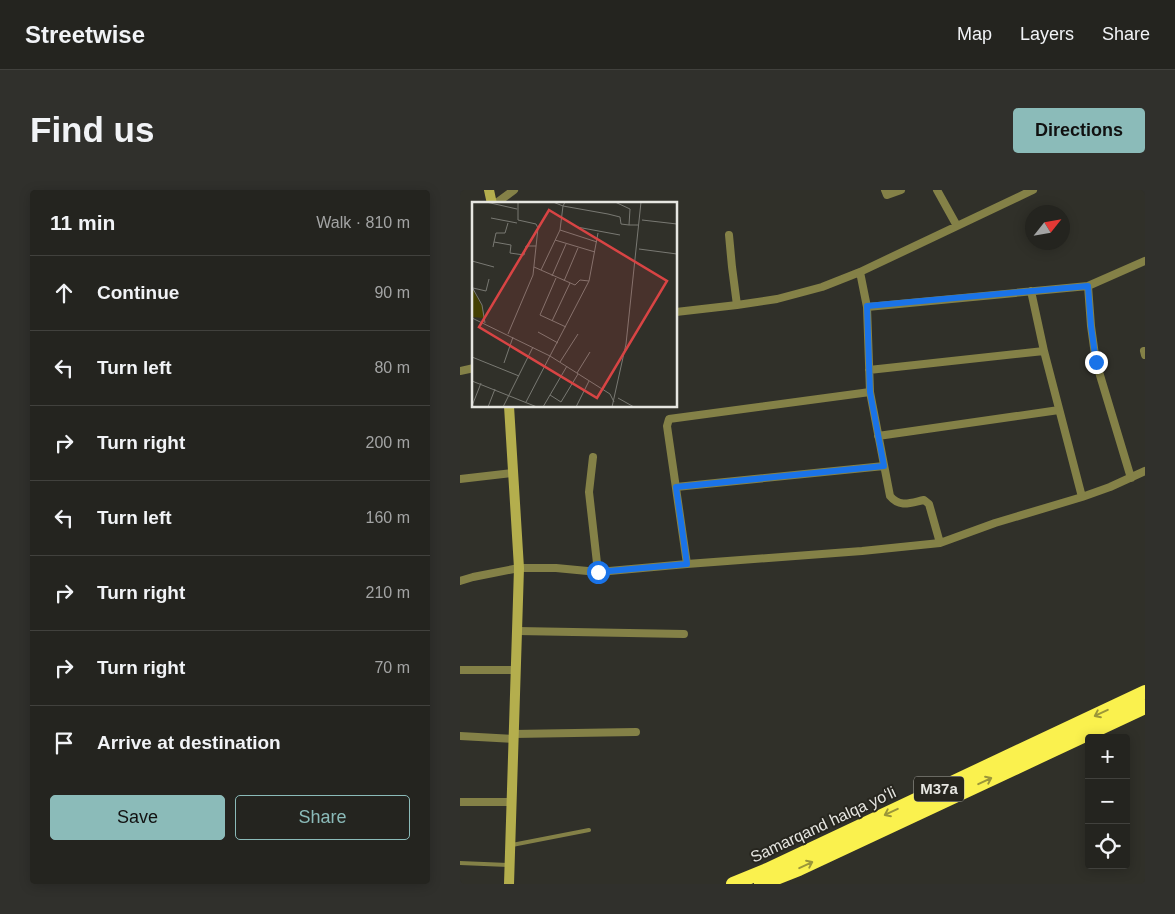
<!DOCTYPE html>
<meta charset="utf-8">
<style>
:root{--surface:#24241f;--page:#30302c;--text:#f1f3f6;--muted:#a3a4a4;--line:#41413d;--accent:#8bbbb9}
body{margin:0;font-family:Helvetica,sans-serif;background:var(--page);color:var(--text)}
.controls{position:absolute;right:15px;bottom:15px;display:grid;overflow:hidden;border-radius:5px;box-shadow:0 2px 12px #0003}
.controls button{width:45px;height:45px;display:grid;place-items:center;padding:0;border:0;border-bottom:1px solid var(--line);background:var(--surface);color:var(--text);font:25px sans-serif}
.compass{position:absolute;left:565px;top:15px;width:45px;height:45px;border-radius:50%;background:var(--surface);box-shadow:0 2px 12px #0003;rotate:59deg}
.stop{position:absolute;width:15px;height:15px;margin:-11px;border:4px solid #1a73e8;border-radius:50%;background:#fff}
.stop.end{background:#1a73e8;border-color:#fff;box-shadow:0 1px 5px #0008}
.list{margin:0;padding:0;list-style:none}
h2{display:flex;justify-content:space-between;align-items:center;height:65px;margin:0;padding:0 20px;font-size:21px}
h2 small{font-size:16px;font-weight:400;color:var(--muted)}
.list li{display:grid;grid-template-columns:32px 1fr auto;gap:15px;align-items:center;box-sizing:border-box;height:75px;padding:0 20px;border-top:1px solid var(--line)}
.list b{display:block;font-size:19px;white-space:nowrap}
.list em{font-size:16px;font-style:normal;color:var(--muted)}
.actions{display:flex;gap:10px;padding:15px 20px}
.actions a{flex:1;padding:11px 0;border:1px solid var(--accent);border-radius:5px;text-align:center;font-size:18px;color:var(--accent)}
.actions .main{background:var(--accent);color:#111}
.icon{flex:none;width:28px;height:28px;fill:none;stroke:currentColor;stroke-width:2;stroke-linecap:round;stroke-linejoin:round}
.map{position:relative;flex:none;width:685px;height:694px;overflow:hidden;border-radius:5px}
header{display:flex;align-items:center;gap:30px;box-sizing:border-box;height:70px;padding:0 25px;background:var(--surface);border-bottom:1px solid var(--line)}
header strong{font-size:24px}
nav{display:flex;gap:28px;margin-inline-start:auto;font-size:18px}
.intro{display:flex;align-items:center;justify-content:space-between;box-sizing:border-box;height:120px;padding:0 30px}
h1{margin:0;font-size:35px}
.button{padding:12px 22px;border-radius:5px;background:var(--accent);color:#111;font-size:18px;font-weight:700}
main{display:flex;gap:30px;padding:0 30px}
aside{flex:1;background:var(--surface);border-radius:5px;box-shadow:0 2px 12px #0003}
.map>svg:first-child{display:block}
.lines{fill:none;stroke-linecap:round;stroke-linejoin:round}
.lane{stroke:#848147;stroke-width:4}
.street{stroke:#848147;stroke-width:8}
.secondary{stroke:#b4ae4d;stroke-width:10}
.highway{stroke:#faf14e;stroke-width:14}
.oneway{stroke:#9b9639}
.route{stroke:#1a73e8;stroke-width:6}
.labels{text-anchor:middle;stroke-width:4;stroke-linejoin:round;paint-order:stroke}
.shield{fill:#27261f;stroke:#adaca7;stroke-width:1}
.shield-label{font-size:15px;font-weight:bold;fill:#e6e6e1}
.street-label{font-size:16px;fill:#e6e6e1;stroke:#27261f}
.inset-road{fill:none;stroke:#797973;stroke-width:1}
.view{fill:#d84444;fill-opacity:0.15;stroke:#d84444;stroke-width:2.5}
.inset-edge{fill:none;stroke:#e6e6e1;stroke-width:2.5}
</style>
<header>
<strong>Streetwise</strong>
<nav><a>Map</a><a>Layers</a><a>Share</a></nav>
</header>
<div class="intro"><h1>Find us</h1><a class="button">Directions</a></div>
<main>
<aside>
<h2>11 min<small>Walk · 810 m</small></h2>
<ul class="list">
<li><svg class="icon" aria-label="ahead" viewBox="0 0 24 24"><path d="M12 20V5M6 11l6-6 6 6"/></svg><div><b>Continue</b></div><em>90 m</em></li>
<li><svg class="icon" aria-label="left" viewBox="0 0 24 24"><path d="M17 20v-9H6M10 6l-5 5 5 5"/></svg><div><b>Turn left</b></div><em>80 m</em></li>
<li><svg class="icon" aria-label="right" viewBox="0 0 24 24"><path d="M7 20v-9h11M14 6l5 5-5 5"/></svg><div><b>Turn right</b></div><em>200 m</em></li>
<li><svg class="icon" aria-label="left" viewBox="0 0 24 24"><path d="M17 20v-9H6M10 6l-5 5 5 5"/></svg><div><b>Turn left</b></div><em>160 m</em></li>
<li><svg class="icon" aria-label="right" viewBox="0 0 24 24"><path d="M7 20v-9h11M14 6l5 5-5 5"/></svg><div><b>Turn right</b></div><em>210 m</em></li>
<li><svg class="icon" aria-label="right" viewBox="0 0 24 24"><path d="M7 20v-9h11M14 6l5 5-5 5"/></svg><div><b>Turn right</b></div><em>70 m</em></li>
<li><svg class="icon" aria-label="arrive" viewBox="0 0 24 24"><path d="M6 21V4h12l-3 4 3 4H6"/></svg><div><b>Arrive at destination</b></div></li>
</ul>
<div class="actions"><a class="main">Save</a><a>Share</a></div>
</aside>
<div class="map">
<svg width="685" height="694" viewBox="0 0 685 694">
<rect width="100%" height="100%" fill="#303029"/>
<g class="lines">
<path class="lane" d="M52,655L129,640
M0,673L48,675"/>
<path class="street" d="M425,0L427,5L441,0
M477,0L497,36
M35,14L54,0
M269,45L272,77L277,115
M400,82L407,117L410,202L430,306C440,318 450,313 464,310L469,314L480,353
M628,96L631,136L636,172L671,288
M571,101L584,161L622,307
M407,117L628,96L685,71
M216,122L277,115L317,109L362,97L400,82L573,0
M684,161L685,165
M409,180L584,161
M0,181L14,178
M418,246L599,220
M133,267L129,302L138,382
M0,289L53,283
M216,297L424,276
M227,374L207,236L209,229L410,202
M0,391L13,387L59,378H96L138,382L227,374L402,361L480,353L535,333L622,307L650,297L685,281
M58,441L224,444
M0,480H56
M53,544L176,542
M0,546L53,549
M0,612H51"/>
<path class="secondary" d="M29,0L32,14
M49,216L59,378L49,694"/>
<path class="highway" d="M273,694L307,680L685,502
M301,694L339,679L685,517"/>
</g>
<defs><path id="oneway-shaft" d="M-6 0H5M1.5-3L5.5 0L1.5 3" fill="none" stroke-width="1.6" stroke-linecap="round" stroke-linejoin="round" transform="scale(1.25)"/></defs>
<g class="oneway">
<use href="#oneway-shaft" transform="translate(641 523) rotate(155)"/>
<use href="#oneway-shaft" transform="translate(525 591) rotate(-25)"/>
<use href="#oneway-shaft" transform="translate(431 622) rotate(155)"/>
<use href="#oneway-shaft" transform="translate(346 675) rotate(-25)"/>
</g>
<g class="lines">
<path class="route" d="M138,382L227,374L216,297L424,276L410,202L407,116L628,96L631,136L636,172"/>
</g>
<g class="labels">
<rect class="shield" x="454" y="586.5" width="50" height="25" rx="4"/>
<g class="shield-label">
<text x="479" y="604">M37a</text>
</g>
<g class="street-label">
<text transform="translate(363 634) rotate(-25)" y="6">Samarqand halqa yoʻli</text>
</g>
</g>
<g transform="translate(12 12)">
<rect width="205" height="205" fill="#303029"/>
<path d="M0,86L10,104L12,116L0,115Z" fill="#434002"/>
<path class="inset-road" d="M14,0L45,7M93,0L91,4L136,12L148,15L149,22L157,23M143,0L158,7L157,23H166M19,16L45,21M170,18L205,22M105,25L148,33M88,28L125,40M83,38L123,50M22,40L24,31H33L36,21M21,45L22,40L39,43L38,51L52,53L54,44H64M167,47L205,52M0,59L22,65M62,65L103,83L108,78L117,79M69,68L88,28L91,4L81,0M80,74L94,42M84,76L68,113L94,125M92,79L106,46M0,85L10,103L13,121M1,86L14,89L17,77M0,116L78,154L138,192L142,200M80,119L98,81M66,130L86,141M36,132L61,73L66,26L64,22L46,18V0M0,155L47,174M88,160L106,132M32,161L41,135M105,171L118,150M0,179L65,205M78,193L89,200L106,172M146,196L162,205M54,200L117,79L126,31M0,204L9,181M16,205L23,187M31,205L61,145M71,205L95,164M104,205L117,179M140,205L154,142L169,0"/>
<path class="view" d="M77,8L195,79L125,196L7,125Z"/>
<rect width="205" height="205" class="inset-edge"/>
</g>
</svg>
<div class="controls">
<button>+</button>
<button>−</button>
<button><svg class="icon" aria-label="locate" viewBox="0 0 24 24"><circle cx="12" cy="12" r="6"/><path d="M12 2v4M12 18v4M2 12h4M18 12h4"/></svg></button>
</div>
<svg class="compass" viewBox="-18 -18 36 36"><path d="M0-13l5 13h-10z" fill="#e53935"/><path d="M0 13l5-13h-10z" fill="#a3a4a4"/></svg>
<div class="stop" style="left:138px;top:382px"></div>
<div class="stop end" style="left:636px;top:172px"></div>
</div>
</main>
